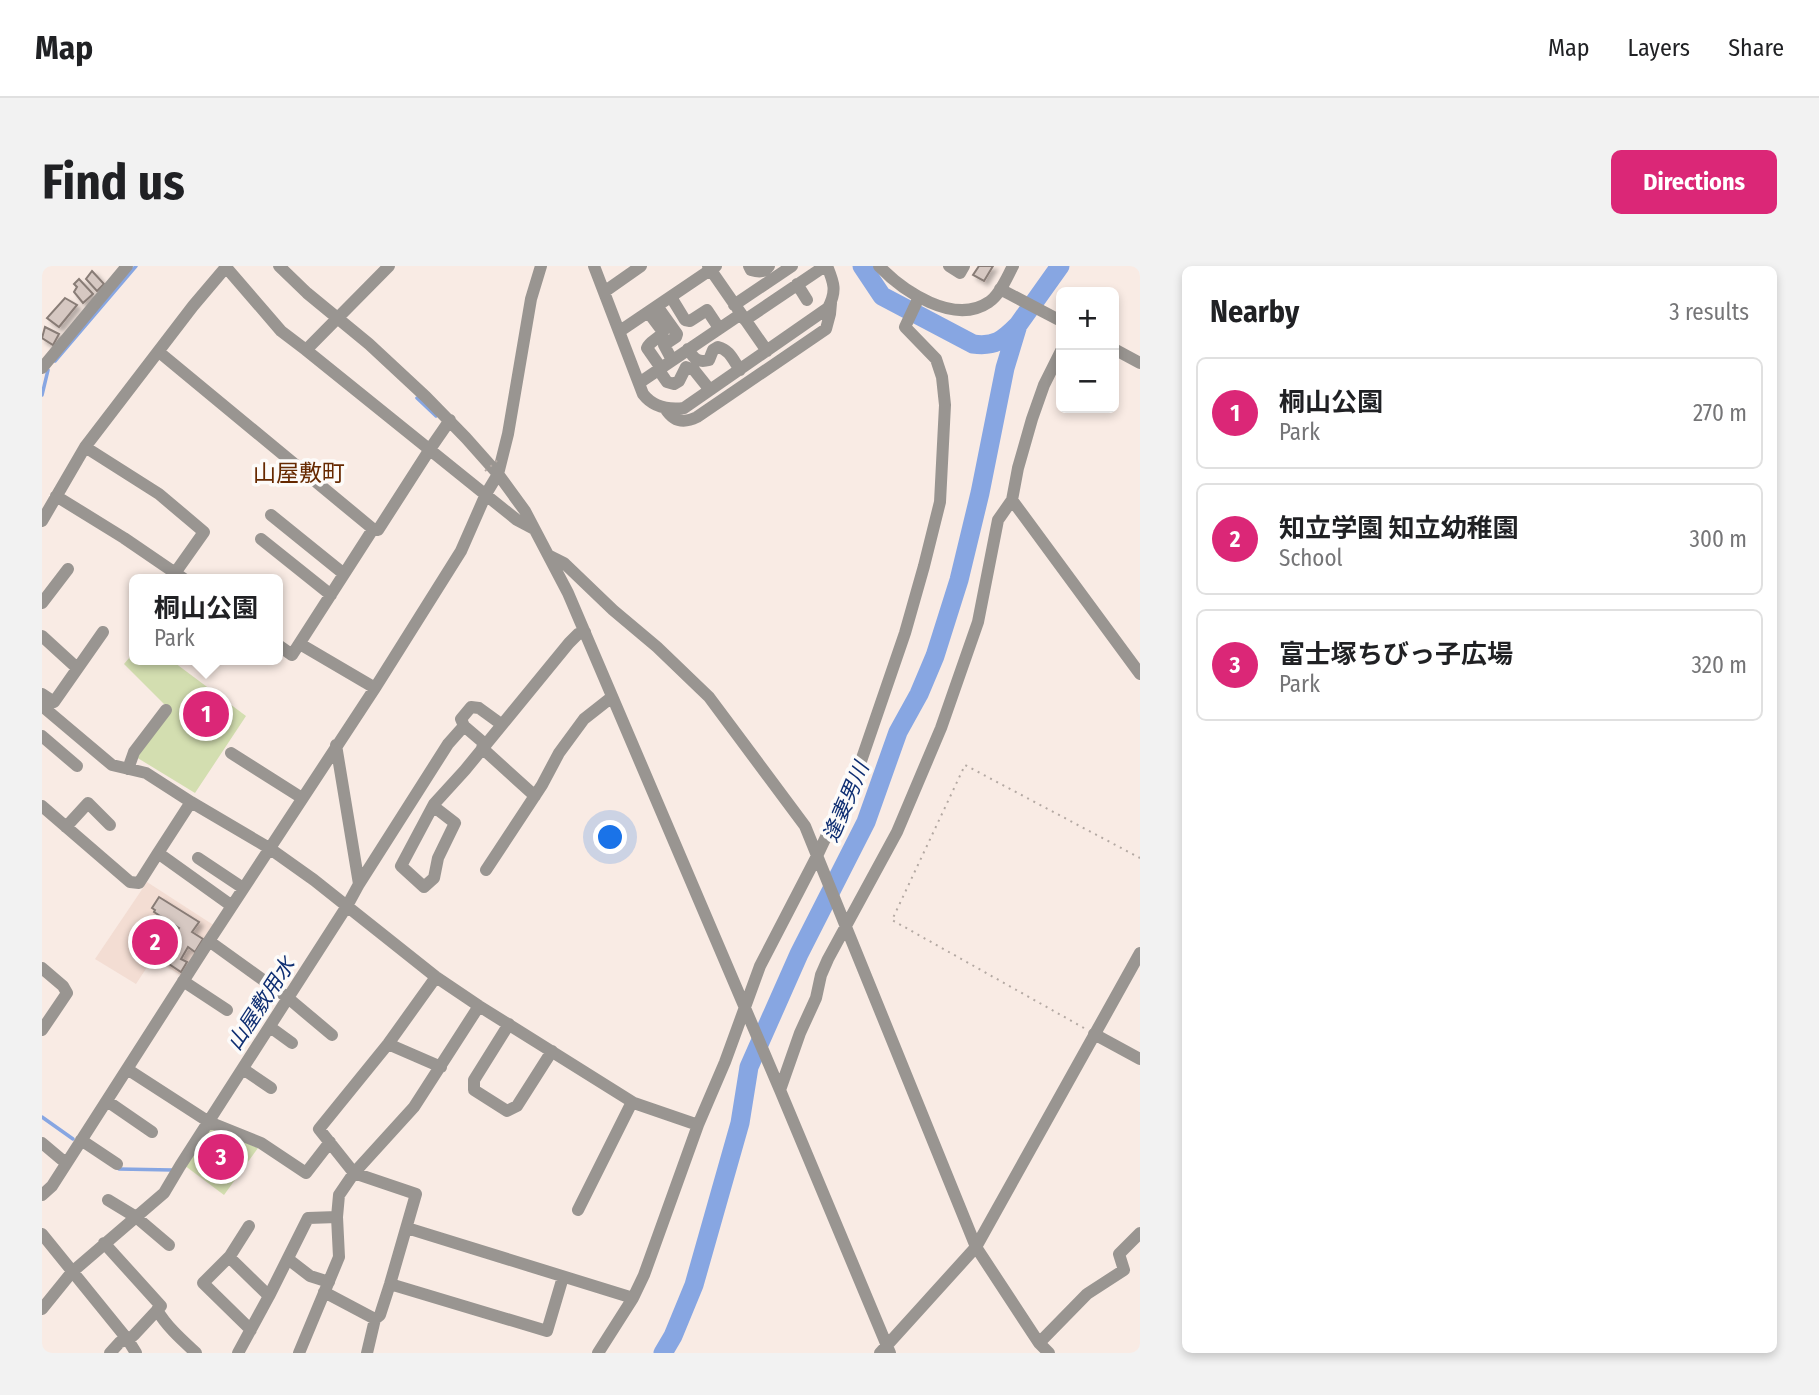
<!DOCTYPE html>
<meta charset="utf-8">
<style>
:root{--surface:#fff;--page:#f2f2f2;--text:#202124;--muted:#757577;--line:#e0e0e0;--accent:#db2777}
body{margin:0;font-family:"Fira Sans Condensed","Noto Sans JP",sans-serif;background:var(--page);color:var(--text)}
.controls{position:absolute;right:21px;top:21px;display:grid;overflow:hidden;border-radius:10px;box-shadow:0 4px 10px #0003}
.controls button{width:63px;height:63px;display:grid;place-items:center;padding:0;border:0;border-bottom:2px solid var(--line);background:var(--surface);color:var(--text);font:35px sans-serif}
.you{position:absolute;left:569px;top:572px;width:24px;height:24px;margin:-18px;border:5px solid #fff;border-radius:50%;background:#1a73e8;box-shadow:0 0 0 10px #1a73e833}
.badge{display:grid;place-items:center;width:46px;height:46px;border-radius:50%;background:var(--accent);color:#fff;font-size:23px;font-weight:700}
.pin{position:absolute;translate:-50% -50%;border:4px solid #fff;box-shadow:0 2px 7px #0006}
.popup{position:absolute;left:87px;top:308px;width:154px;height:91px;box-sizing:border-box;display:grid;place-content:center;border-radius:10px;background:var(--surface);filter:drop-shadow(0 2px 5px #0005);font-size:23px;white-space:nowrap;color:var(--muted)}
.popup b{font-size:26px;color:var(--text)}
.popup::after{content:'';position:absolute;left:50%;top:100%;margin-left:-14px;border:14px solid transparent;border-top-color:var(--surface)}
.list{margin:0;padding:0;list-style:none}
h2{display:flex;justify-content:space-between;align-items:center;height:91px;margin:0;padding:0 28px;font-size:30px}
h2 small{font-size:23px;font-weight:400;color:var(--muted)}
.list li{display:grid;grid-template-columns:46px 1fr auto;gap:21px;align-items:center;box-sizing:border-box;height:112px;margin:0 14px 14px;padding:0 14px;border:2px solid var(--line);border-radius:10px}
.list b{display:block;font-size:26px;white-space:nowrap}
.list p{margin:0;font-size:23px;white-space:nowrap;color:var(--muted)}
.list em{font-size:23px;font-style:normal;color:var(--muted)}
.map{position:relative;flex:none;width:1098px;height:1087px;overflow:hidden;border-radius:10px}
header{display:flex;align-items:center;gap:42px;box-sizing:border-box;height:98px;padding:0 35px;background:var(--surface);border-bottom:2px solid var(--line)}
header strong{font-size:33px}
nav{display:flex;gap:38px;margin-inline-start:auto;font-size:24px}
.intro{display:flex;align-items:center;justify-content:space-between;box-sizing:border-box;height:168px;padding:0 42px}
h1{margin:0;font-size:49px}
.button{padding:18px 32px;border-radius:10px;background:var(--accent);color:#fff;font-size:24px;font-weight:700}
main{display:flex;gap:42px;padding:0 42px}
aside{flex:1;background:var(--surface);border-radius:10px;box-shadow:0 4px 10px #0003}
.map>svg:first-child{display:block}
.built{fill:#f3ddd3}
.green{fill:#d3deb0}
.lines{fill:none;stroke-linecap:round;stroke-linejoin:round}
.stream{stroke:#87a6e2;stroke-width:3.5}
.river{stroke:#87a6e2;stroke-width:19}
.building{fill:#d6c8c2;stroke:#887c76;stroke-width:2;filter:url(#shadow)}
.path{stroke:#b4a9a3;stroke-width:2;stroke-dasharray:2 5;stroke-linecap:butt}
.minor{stroke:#999591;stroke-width:12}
.path-bridge{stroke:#b4a9a3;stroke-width:2;stroke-dasharray:2 5;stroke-linecap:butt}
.labels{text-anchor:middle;stroke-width:7;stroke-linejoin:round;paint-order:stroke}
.water-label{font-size:21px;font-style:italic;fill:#0e2e72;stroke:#fdfbf9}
.quarter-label{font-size:23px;fill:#662900;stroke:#fdfbf9}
</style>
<header>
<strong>Map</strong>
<nav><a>Map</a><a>Layers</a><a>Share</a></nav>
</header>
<div class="intro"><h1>Find us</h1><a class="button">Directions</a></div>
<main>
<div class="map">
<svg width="1098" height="1087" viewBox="0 0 1098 1087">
<defs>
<filter id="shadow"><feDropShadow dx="4" dy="4" stdDeviation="2" flood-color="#0004"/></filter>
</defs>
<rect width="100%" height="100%" fill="#f9ebe4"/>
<path class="built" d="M105,616L173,660L140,710L111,692L94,718L53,693Z"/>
<path class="green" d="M92,386V394H129L204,450L153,527L94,491L129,445L82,398Z
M169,862L216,882L182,929L142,899Z"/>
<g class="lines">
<path class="stream" d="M13,95L94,0
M0,129L6,104
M375,132L394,150
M0,851L31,873
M77,903L130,904"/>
<path class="river" d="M820,0L840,30L931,78C953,81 961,74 976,59
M621,1087L631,1070L652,1019L698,857L707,801L757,688L824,556L856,466L877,428L893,390L917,314L938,227L963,102L976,59L1018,0"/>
</g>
<path class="building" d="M937,0H951L942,15L931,9Z
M50,5L62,18L55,25L44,13Z
M37,13L51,28L41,37L32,26L35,21L32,18Z
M23,32L35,39L17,61L5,52Z
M3,61L17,68L11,79L0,72Z
M117,631L157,656L150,666L161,673L153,686L146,681L139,693L145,696L139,706L118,692L137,662L112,646L113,644L110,642Z"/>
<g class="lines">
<path class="path" d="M1042,762L850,654L923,499L1098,592"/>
<path class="minor" d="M183,0L239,65L264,84
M237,0L265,27L327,78L384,131L424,172L456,208L483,245L526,327L738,824L848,1087
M347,0L264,84L475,254L492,263
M552,0L601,128C611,141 626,144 642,142L786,42C795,25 792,17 785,0
M666,0L725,85
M707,0L709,4C716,6 722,7 727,0
M837,0C861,25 912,60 947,36C958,29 965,11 971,0
M907,0L918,7L922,0
M755,18L765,34
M958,23L1019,55
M562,26L599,0
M629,31L643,54L648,55L665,44L677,62
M692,39L750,0
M615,40L635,68L634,71L622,79L630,94
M606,46L621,66C617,73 608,75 605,82L619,102
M703,54L783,0
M578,65L674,0
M646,83C652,93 656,97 667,94L671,84L676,81C688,84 691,94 698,104
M1072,83L1098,97
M117,86L331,263
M0,102L85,0
M616,103L625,116L632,118L637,115L644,101L652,104L668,124
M597,117L699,48
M623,142C631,155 641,158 655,151L784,63L788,48L789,37
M43,181L117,228L162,266L133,307
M14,230L82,272L142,313
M970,234L1098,408
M229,249L302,308
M0,255L43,181L151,40L184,1
M219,273L289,329
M508,290L522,297L571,344L615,381L667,431L763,560L934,981L997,1077L1007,1087
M0,337L26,303
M0,370L35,402
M258,378L333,422
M236,379L250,389L331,263L336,264L388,183L408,154
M0,428L12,436L61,366
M0,440L70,499L104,507L149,536L227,582L272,614L394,711L437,740L592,837L656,859
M0,470L35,500
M443,478L422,460L419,453L429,441L437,442L459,458
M440,482L493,530
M189,487L260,532
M86,503L92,486L124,444
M149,536L116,587L190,640
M0,540L88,616L97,617L116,587
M391,540L413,557L396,592L392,612L382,621L359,600L392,538L423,504L527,377L536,368L543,366
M24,561L46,537L68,559
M156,592L201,622
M444,604L500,519L517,487L542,453L570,431
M317,618L406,478L422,460
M167,675L246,732L290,769
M0,702L21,720L25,727L0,764
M141,715L185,744
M467,758L432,814V824L465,845L475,840L510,785
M228,761L250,777
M1052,768L1098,793
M346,778L399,801
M85,803L167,856L219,877L264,907L288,876
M201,803L229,822
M738,824L758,767L774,732L779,709L786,693L855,566L899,462L936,356L956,254L970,234L976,202L990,153L1002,119L1019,85
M65,835L110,866
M39,874L75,898
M0,877L19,893L25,895
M0,929L10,920L167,675L333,422L419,285L444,228L456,208L466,168L489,33L499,0
M66,934L94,951L127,979
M536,944L590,836
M207,960L188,990L161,1017L209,1064
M365,962L591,1032
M0,968L86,1074L94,1087
M62,977L119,1040L92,1069L86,1074L78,1076L68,1087
M187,991L227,1030
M246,993L268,1010L287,1016
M348,1018L505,1065L521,1011
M282,1026L333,1053
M0,1043L30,1006L122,927L138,900L305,640L317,618L294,479
M115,1044C125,1061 140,1074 154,1087
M997,1077L1045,1028L1082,1004L1077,988L1098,967
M196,1087L227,1030L266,952L295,951
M257,1087L297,991L295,951L297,929L312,907L372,841L437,740
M325,1087L333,1053L338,1049L348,1018L374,928L312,907L277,863L346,778L394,711
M556,1087L591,1032L602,1009L656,859L683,796L718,700L775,590L817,501L863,367L882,300L898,236L903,139L900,111L894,93L863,61L877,31
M838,1087L934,981L1098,687"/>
<path class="path-bridge" d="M443,205L457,193"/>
</g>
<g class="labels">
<g class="water-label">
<text transform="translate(804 536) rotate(-67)" y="7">逢妻男川</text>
<text transform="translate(219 738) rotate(-57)" y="7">山屋敷用水</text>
</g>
<g class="quarter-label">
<text x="257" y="215">山屋敷町</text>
</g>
</g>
</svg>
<div class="controls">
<button>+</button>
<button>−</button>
</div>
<div class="you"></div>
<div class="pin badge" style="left:164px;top:448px">1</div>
<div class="popup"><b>桐山公園</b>Park</div>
<div class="pin badge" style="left:113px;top:676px">2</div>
<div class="pin badge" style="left:179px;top:891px">3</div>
</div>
<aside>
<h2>Nearby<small>3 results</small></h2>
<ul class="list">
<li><span class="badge">1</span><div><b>桐山公園</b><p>Park</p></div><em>270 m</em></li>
<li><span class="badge">2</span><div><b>知立学園 知立幼稚園</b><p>School</p></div><em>300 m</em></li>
<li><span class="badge">3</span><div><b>富士塚ちびっ子広場</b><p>Park</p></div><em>320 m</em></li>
</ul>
</aside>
</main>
